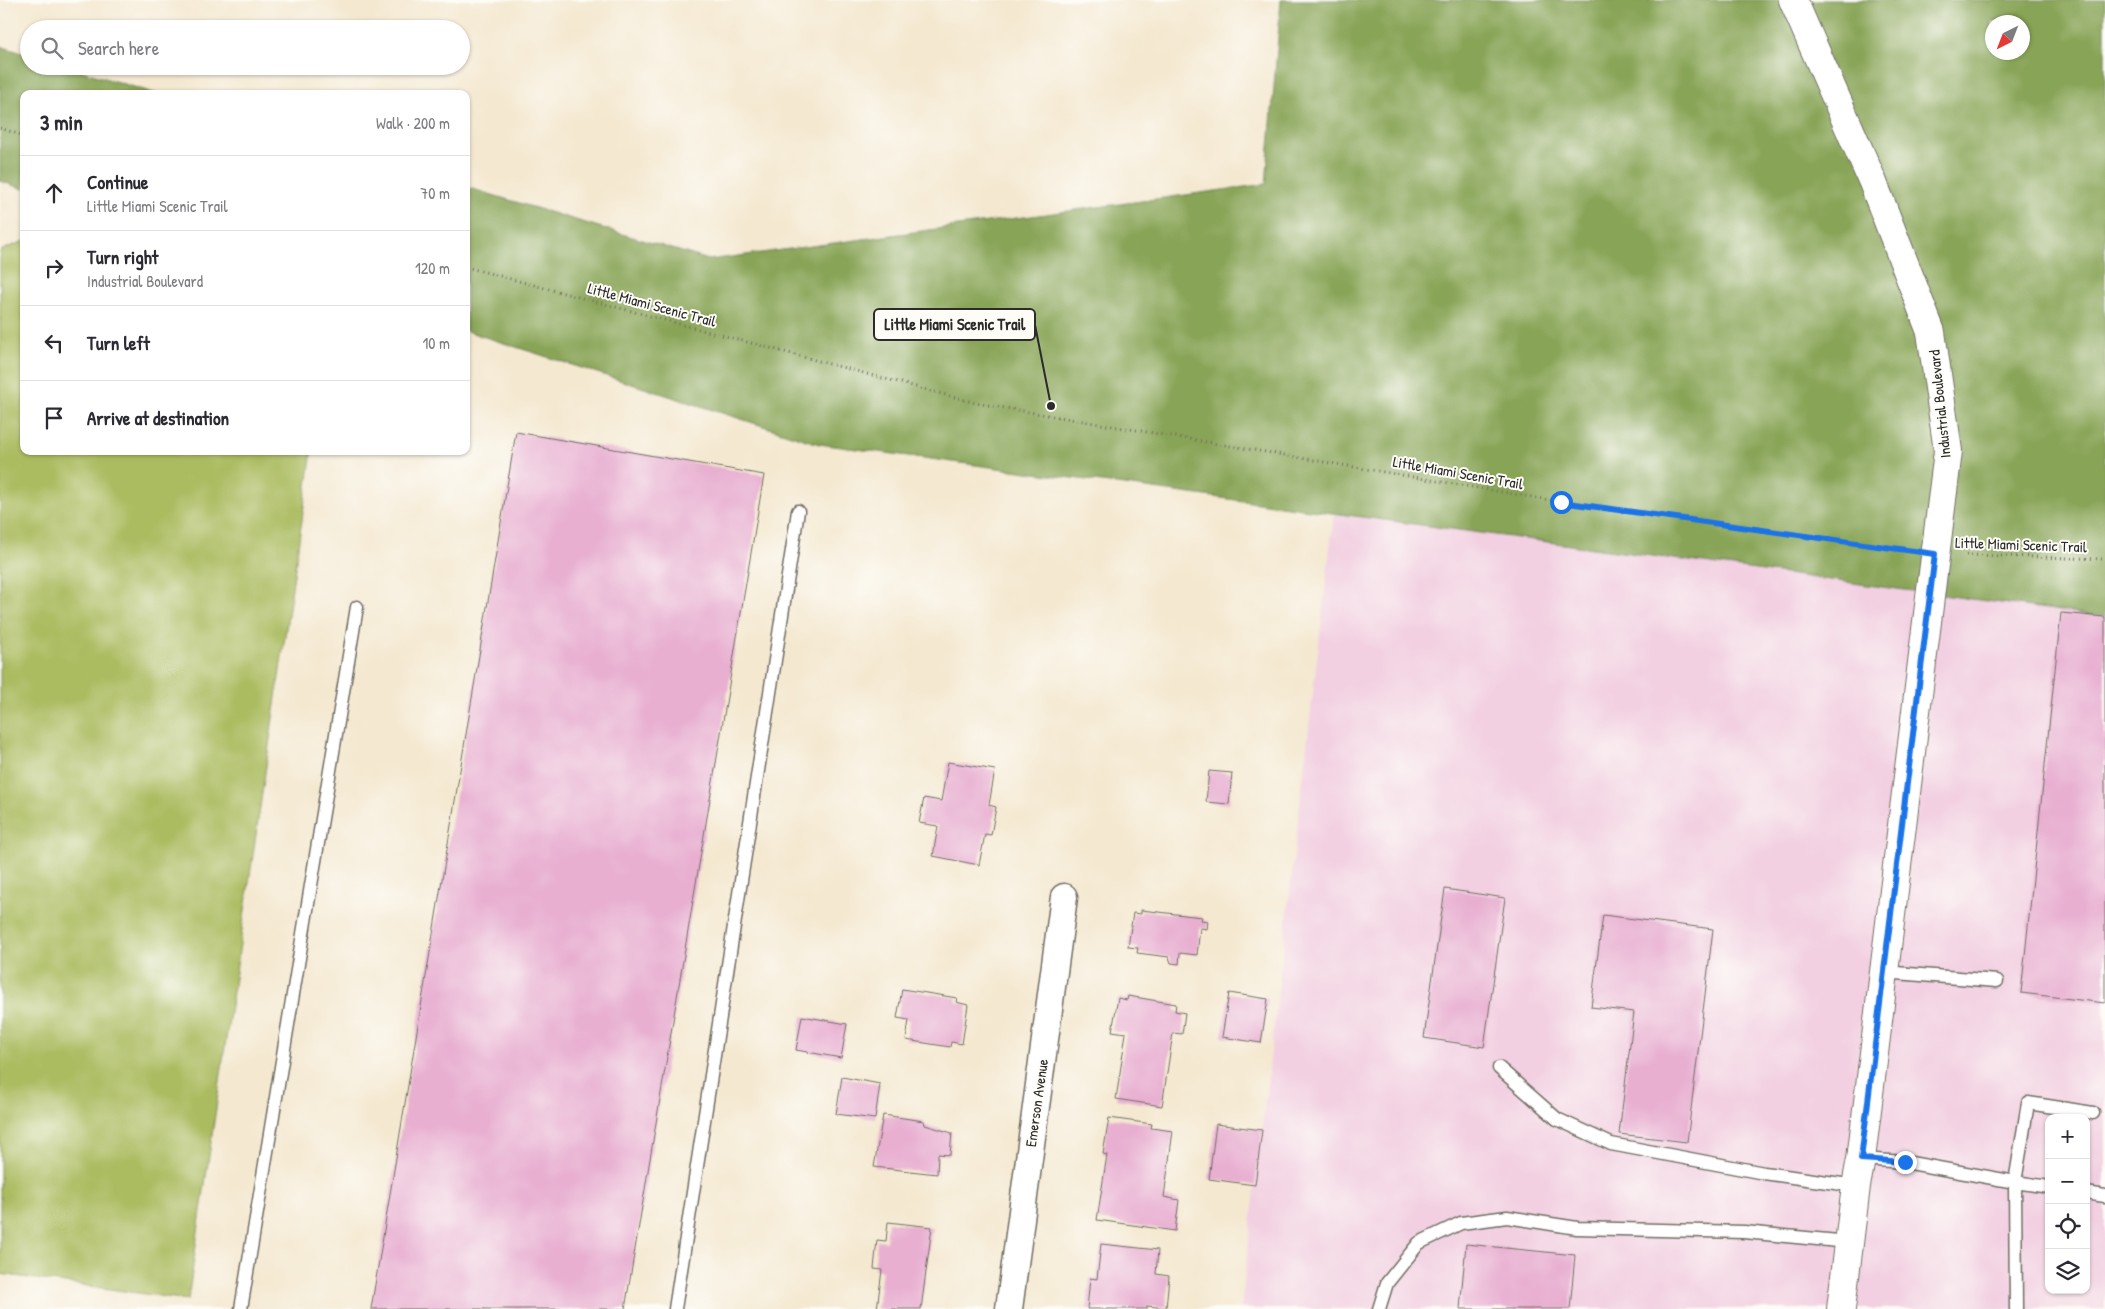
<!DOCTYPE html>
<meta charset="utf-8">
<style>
:root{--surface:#fff;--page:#f2f2f3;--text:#2b2b33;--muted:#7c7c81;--line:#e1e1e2}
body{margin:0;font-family:"Patrick Hand",sans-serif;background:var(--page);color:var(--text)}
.controls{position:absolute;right:15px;bottom:15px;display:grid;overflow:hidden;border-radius:10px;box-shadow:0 1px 4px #0004}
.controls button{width:45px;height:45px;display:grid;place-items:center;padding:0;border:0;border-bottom:1px solid var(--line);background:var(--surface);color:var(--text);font:25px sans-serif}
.compass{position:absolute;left:1985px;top:15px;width:45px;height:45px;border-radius:50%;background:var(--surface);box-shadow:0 1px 4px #0004;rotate:222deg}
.stop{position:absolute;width:15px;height:15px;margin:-11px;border:4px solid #1a73e8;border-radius:50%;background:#fff}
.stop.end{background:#1a73e8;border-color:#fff;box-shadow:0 1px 5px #0008}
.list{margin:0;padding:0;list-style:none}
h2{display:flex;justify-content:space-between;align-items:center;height:65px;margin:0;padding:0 20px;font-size:21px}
h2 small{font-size:16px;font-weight:400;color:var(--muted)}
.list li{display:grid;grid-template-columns:32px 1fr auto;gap:15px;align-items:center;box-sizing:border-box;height:75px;padding:0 20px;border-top:1px solid var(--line)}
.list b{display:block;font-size:19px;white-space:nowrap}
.list p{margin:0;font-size:16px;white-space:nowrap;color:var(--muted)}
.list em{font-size:16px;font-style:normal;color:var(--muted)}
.icon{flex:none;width:28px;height:28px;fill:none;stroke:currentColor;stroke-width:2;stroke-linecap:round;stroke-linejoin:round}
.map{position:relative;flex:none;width:2105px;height:1309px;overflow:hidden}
.search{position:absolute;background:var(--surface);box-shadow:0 1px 4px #0004;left:20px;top:20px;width:450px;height:55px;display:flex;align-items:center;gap:12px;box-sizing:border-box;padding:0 18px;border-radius:28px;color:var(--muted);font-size:19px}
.panel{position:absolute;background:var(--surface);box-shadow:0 1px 4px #0004;left:20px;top:90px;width:450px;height:365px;border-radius:10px}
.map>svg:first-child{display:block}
.built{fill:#f2cfe1;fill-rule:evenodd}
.green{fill:#abbc60;stroke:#6b7446}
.forest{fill:#88a456;stroke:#5a6840;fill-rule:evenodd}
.building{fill:#e8afd1}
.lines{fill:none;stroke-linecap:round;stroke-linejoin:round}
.service-casing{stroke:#716d65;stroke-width:15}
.minor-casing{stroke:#716d65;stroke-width:29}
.tertiary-casing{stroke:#716d65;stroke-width:30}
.path{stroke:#716d65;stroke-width:3;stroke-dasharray:1 4;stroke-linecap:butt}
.service{stroke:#fff;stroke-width:12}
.minor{stroke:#fff;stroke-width:26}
.tertiary{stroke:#fff;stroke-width:28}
.route{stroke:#1a73e8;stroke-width:6}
.labels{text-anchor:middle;stroke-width:4;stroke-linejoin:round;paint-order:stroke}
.street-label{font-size:15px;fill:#2b2b2b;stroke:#fdfcf7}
.leader{fill:none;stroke:#2b2b2b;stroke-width:2}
.callout-dot{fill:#2b2b2b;stroke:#fdfcf7;stroke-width:2}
.callout{fill:#fdfcf7;stroke:#2b2b2b;stroke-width:2}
.callout-label{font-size:16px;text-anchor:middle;font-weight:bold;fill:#2b2b2b}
</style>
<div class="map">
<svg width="2105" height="1309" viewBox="0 0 2105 1309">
<rect width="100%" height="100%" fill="#fdfcf7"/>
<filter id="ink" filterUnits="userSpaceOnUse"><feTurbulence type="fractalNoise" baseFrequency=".02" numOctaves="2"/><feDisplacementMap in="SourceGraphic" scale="10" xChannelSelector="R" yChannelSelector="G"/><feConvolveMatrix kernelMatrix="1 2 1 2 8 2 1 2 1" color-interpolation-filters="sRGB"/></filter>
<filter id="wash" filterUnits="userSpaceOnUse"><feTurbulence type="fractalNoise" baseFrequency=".0096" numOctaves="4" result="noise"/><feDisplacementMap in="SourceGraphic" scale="20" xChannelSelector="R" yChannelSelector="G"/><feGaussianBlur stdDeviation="1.12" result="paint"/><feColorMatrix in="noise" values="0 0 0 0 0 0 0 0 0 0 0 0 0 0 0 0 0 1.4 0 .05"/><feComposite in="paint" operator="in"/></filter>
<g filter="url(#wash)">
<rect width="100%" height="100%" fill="#f4e8d0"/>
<path class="built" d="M1334,514L2105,617V1309H1241ZM2049,1118H2086V1290H2049Z"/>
<path class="green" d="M24,241V451H312L188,1300L0,1274V251Z"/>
<path class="forest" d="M1281,0H2105V617L819,444L466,331V187L709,260L1266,184ZM1992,22H2022V52H1992Z
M0,46L29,55V66H66L157,94H24V189L0,181Z"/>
<g id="blocks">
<path class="building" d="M516,432L764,475L625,1309H371Z
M2061,613L2105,617V1003L2021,993Z
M948,762L995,770L989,805L996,807L991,835L985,834L979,865L933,856L938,826L919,823L924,798L941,801Z
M1209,771L1232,773L1229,804L1206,802Z
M1445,889L1505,898L1484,1047L1424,1038Z
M1141,910L1202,917L1201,920L1208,921L1207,929L1200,928L1197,955L1180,953L1179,964L1171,963L1169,957L1137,953L1138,948L1128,947L1133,913L1141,914Z
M1603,915L1713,929L1687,1142L1619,1134L1634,1012L1591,1007Z
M902,989L957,998L956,1002L968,1005L962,1044L951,1042L950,1047L906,1040L909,1020L897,1018Z
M1229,993L1268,999L1261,1043L1222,1037Z
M1128,996L1176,1004L1175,1011L1185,1013L1182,1034L1173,1033L1162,1106L1116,1099L1126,1033L1112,1031L1118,998L1127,1000Z
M802,1016L847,1024L841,1058L796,1050Z
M842,1077L880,1084L875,1119L836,1114Z
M883,1115L924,1121L925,1125L952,1133L950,1155L938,1154L937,1174L874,1167Z
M1109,1118L1152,1124L1151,1128L1173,1131L1164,1197L1179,1200L1175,1231L1097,1220L1107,1155L1103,1154Z
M1216,1124L1262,1130L1255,1185L1209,1179Z
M888,1222L932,1227L921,1309H877L882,1270L874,1269L877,1240L886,1241Z
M1101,1244L1158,1250L1156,1274L1169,1276L1166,1308L1147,1306V1309H1087L1090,1278L1097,1279Z
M1466,1244L1575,1255L1570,1309H1460Z"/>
</g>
</g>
<g filter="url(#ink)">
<use href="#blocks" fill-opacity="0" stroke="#716d65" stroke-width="1"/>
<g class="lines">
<g class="service-casing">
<path id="service" d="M1883,972L1997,981
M1499,1068L1557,1119L1611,1144L1764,1173L1856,1186
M1861,1159L1905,1162L2015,1182L2016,1309
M2049,1187L2015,1182L2028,1103L2093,1113
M2086,1193L2105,1196
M241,1309L357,607
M675,1309L798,511
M1379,1309L1387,1283L1419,1243L1461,1223L1507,1217L1577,1228L1744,1232L1849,1242"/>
</g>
<g class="minor-casing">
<path id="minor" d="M1009,1309L1064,897"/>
</g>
<g class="tertiary-casing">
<path id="tertiary" d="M1793,0L1872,180L1931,332L1948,451L1861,1159L1856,1186L1841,1309"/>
</g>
<path class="path" d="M0,128L24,136
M466,267L976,403L1561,502L1905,550
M1966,555L2105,559"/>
<use href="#service" class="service"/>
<use href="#minor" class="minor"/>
<use href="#tertiary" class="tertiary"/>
</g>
</g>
<g class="lines" filter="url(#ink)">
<path class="route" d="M1561,502L1935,554L1861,1159L1905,1162"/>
</g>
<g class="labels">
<g class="street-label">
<text transform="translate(652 305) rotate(15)" y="5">Little Miami Scenic Trail</text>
<text transform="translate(1940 404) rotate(-96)" y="5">Industrial Boulevard</text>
<text transform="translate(1458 473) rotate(10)" y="5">Little Miami Scenic Trail</text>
<text transform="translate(2021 545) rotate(2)" y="5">Little Miami Scenic Trail</text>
<text transform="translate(1037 1103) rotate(-82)" y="5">Emerson Avenue</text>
</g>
</g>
<path class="leader" d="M1051 406L1035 325"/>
<circle class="callout-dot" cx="1051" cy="406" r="5"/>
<rect class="callout" x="874" y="309" width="161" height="31" rx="5"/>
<g class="callout-label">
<text x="955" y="330">Little Miami Scenic Trail</text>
</g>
</svg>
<div class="controls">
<button>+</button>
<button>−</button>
<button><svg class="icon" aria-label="locate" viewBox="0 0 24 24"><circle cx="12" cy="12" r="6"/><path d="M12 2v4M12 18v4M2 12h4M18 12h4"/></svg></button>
<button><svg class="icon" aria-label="layers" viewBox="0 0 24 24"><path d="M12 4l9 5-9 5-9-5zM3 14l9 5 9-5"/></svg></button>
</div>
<svg class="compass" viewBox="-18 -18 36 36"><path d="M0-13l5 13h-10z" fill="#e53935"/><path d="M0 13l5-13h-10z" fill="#7c7c81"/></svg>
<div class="stop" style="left:1561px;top:502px"></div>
<div class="stop end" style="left:1905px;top:1162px"></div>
<div class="search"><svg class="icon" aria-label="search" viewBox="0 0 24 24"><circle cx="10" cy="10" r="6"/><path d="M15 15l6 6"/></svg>Search here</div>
<section class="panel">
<h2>3 min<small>Walk · 200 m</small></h2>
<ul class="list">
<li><svg class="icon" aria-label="ahead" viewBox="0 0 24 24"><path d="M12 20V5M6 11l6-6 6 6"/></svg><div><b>Continue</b><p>Little Miami Scenic Trail</p></div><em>70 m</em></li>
<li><svg class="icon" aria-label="right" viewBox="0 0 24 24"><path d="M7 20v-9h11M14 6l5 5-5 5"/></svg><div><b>Turn right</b><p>Industrial Boulevard</p></div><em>120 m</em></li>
<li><svg class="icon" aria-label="left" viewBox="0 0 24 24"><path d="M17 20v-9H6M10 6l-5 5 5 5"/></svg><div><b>Turn left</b></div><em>10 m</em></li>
<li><svg class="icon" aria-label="arrive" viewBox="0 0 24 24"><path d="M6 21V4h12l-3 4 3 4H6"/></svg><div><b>Arrive at destination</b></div></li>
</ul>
</section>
</div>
